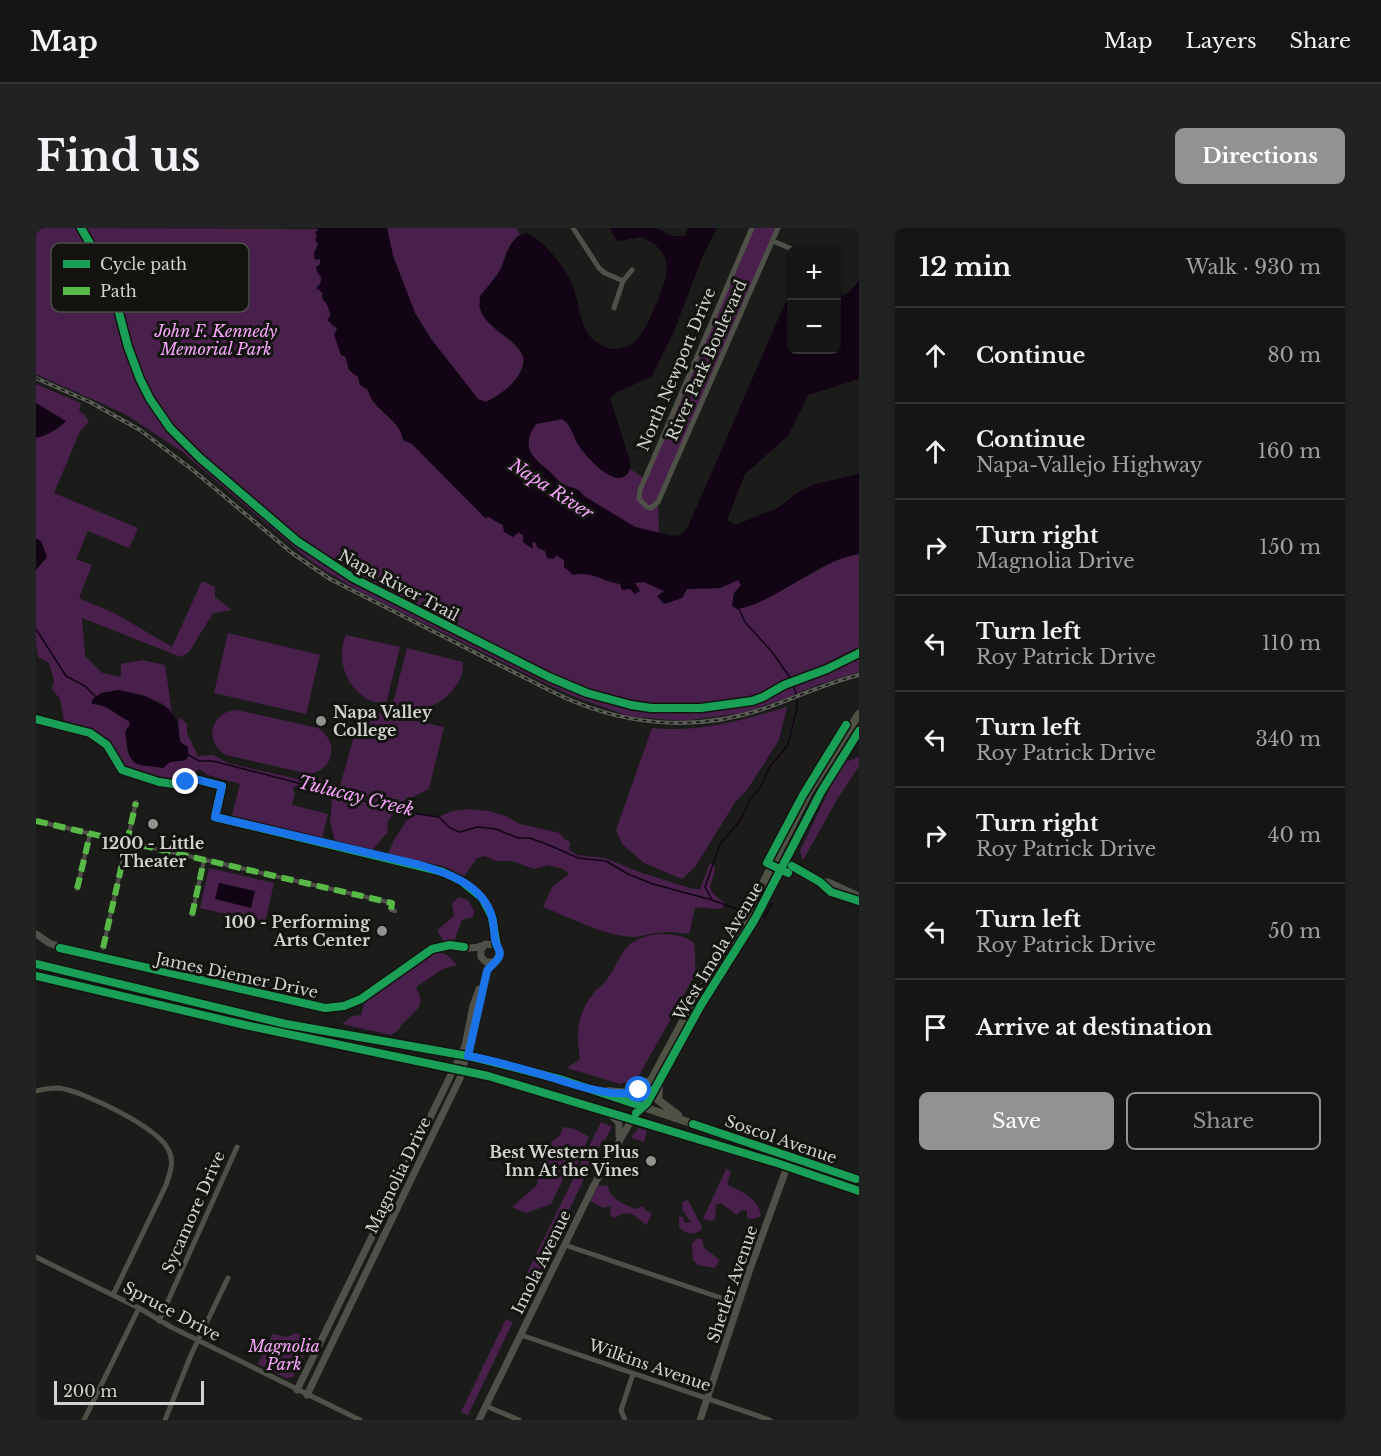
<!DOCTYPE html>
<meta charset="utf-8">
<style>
:root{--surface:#141514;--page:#212222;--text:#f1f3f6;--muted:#9d9fa0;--line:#333434;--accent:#929390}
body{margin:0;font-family:"Libre Baskerville",serif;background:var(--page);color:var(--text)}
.controls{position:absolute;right:18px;top:18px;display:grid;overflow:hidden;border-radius:9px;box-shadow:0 2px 4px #0004}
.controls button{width:54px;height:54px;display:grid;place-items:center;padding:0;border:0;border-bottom:2px solid var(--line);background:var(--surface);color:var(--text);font:30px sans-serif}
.scale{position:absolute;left:18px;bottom:15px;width:150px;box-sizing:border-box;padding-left:6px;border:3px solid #d2d3d0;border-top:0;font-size:16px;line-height:21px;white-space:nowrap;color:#d2d3d0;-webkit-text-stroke:4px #131410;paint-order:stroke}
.stop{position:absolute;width:18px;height:18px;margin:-14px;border:4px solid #1a73e8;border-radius:50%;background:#fff}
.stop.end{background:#1a73e8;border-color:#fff;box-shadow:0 2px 6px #0008}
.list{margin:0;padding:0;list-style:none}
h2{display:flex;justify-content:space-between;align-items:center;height:78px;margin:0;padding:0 24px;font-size:26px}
h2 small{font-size:20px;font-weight:400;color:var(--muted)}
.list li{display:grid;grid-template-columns:39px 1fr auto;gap:18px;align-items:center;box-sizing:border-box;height:96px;padding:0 24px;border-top:2px solid var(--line)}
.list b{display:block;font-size:22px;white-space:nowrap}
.list p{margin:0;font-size:20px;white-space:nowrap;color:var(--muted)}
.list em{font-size:20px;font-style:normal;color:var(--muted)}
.actions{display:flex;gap:12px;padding:18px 24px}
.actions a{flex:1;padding:14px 0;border:2px solid var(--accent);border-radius:9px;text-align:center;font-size:21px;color:var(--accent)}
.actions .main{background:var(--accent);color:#fff}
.icon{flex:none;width:33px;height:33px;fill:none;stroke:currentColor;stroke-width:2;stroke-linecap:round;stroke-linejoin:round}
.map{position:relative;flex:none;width:823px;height:1192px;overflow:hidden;border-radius:9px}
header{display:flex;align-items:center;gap:36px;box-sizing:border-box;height:84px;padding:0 30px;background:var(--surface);border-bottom:2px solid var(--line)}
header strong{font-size:28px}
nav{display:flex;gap:33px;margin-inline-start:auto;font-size:21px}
.intro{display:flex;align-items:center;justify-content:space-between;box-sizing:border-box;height:144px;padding:0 36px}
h1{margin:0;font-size:42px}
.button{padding:15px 27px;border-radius:9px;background:var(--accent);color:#fff;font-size:21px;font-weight:700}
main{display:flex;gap:36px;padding:0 36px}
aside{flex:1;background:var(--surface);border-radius:9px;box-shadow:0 2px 4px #0004}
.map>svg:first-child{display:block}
.green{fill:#49204c}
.water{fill:#120315}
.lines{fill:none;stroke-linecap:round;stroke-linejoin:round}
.stream{stroke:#120315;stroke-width:1.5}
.pedestrian{stroke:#4f5148;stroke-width:4}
.minor{stroke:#4f5148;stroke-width:5}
.tertiary{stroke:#4f5148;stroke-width:7}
.primary{stroke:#4e5244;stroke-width:8}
.rail-casing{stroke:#5c5d57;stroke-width:4}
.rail{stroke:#131410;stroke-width:1.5;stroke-dasharray:4.5;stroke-linecap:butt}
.quiet{stroke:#58b947;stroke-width:6;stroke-dasharray:12 6;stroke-linecap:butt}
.cycleway-casing{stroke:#131410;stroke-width:11}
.cycleway{stroke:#1a9f57;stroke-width:8}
.route{stroke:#1a73e8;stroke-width:8}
.poi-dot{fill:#929390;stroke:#131410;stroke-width:2}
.labels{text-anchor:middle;stroke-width:6;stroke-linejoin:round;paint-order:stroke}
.park-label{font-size:16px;font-style:italic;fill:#f9a7fe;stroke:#131410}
.street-label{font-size:16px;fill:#d2d3d0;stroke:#131410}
.poi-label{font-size:16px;font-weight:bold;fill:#d2d3d0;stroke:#131410;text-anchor:end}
.water-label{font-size:18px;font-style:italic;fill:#f4a2f9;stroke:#131410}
.key{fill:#131410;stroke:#4c4d4a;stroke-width:1.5}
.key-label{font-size:16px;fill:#d2d3d0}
</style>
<header>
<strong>Map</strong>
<nav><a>Map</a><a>Layers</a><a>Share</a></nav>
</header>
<div class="intro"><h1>Find us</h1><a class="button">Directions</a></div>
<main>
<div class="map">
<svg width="823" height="1192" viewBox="0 0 823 1192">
<rect width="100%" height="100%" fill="#1b1c1a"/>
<path class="green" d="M0,0L282,1V16L278,25L279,32L284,30L286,70C293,78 295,86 295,97L301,100L313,142L322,149L324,157L332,162C337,183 364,190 367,212L376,216L458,293L487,307V314L497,320L495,314L499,313L528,332V339L551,344L573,354L584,356L608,354L628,363V376L646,370L651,361L684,360L702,352L705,357L708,380L737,367L806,329L823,326V444L781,457L751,470L706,485L646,493L593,488L539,469L513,457L325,364L293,345L272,331L145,223L89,186L0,146Z
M351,0H481L484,7L480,9L471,23L464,43L454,56L443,78C452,105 478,107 488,131C485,152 468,165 450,174L442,171L395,111L379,85L357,28Z
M716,0H742L622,274L623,305L599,299L547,268C540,257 536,262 527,256C522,253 517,247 513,243C494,228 485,219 500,196L526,191C536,196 537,210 544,219C553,231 565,244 580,250L591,246L594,241L608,250Z
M0,156L45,175L43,183L49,187L53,194L44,203L18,265L102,300L93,320L52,303L40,331L56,337L43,370L80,386L136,419L166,353L179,359V369L196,382L177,385L153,424L145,429L46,390L49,428L66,445L85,449V436L106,432L129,437L136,485L129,477L109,468L83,462L63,467L58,476C73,478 81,488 93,493L94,497L89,505L92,526L105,537L127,540L134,534L150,532L152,529C145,517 139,503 144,489L151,496V505L162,528L177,527L192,535L266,552L264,558H258L257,562L259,565L256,577L292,586L286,611L195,591L204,556L172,547L163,541L145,555L137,556L86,542C68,511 61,509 29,498L24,471L16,461L18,452L13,435L2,429L0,415Z
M192,405L284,427L270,486L178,465Z
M310,407L364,419L350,476C344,475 336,474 331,471C309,457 300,430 310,407Z
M371,420L427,434C429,454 409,475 390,480C379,483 367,480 356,479Z
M751,479L743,512L711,562L700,573L659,639L646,651L608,635L586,616L580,602L616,500C662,505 707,492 751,479Z
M201,482L282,500C303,513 299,542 273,546L190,527C167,514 175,483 201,482Z
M329,482L408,499L393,561L366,574L352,593L351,605L333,626L300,618L294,593L296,575L293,568L286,563L267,559L269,553L286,551L304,558L325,484Z
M806,528L812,533L823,529V538L802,570L767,632L764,623L791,566Z
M433,581L453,583L470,588L484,596L524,605L527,610L534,614L533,622L541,627L569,630L606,645L657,661H664L674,635L679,639C677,660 665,659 689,675L687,680C678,683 669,678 659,680L653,706C642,704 631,704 620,705C612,706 604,709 597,709C569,708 533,689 507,679L516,659L533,646L527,641L512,637L498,641L476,633H460L449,628L441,630L425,653L408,644L350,630L358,612L371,592L382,586L402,589L416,583Z
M173,640L238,655L229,695L164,680Z
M422,669L432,672L438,683L437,689L426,692L418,713H408L401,703C406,697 412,694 418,688L416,676Z
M621,706C636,706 646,706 658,715C659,724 660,737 659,747L604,846L597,852L584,856L531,840L544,831C540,806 540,788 557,766C560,761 566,758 570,753C588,727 585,712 621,706Z
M392,723C410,729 405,719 421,737L407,741L380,759C381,763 383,765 384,769C388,783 366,791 363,802L355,807L306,796L316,788L325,787L330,768Z
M565,894L576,899L570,910L566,913L499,1054L489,1049Z
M527,899L539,901L553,909L537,946L527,951L515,976L490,985L476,979L501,957L507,919L524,908Z
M603,900L611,903L608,914L596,910V908Z
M690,941L695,943L691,957C706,963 723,971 725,988L717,991L711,990V982L704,983L701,987L685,975L680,977L679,991L675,993L667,991Z
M562,957L572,958C574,972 587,975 599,981L607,978L609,982L616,986L610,997C599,988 594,980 579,990L574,987L575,978L567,980L554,973Z
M652,972L666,999L664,1003C656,1007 649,1006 643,999V989L647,988L648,995L655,994L647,983L646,974Z
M660,1011H666L668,1020L684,1032L679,1040L662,1037L657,1032L656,1016Z
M470,1091L477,1094L432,1187L425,1184Z
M260,1105L275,1112L257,1149L250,1150L222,1136L237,1106L251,1109Z"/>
<path class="water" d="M280,0H351L357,28L379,85L395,111L442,171L450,174C469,165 502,140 481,118C466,102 440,95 444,68C451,59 459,51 464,42C472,27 471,11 490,5C508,12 531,41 537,59C547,85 542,109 572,120C581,123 596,118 602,111C609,104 628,59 630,48C631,42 631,35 629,30C626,20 614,13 605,9L584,13L579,10L574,0H620L636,8H649L652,0H681L666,30L639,101L616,148L580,165L574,170L594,233C594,240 594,246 587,249C573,255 550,228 543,218C537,210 536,196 526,191L500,196C485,218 494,228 513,243C517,247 522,253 527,256C536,262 540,257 548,268L599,299L637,308L645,307L652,299L746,82L755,65L756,122H800L801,70L812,65L823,53V151L772,167L752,208L709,246L691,292L699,297L742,280L762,264L779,256L823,246V326C779,333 742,374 701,381L696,378L698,365L705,357L702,352L684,360L651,361L646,370L628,376L621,368L628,363L608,354L599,355L604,363L599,366L594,361L586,362L584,356C566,353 556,343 537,347L528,339V332L520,327L518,331L511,330L509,323L502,320L499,314L496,315L497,321L487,314V307L483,304L477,309L468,304L467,297L453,289L449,290L376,216L367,212C364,190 337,183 332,162L324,157L322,149L313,142L310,129L305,127L298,107L301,100L291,92L295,87L291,76L286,70L287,65L280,60L284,56L286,50L281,44L280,39L284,36V31L279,32L278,25L282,16L279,12L281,8L279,5L282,1Z
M0,175L30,193C21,202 12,207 0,210Z
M0,310L5,313L11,329L0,342Z
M82,462L109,468L133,481L142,495L144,514L152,519V529L150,532L134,534L127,540C105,535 94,543 91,515C90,507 87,503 94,497L93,493C80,487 72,476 56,476V472L65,465Z
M183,655L219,663L215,680L179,671Z"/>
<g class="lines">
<path class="stream" d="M702,379L709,394L736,424L753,448L760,465L761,480L752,517L733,540L724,560L714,571L704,593L684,616L669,659L676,672L706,683
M0,401L30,448L49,458L61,470
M151,526L163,533H177L266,556L288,559L303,567L382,586L403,589L414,600L424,604L441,599L460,601L482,610H494L513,617L542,630L570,633L592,646L617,656L676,672
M728,690L736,675"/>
<path class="pedestrian" d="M0,593L356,675L355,682L359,683
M91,614L100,574
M41,661L54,606
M156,687L168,632
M67,720L88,627"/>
<path class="minor" d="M537,0L563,40L569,45L587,53
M716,0L604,262L603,271L611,279L615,280L622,274L742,0
M737,13L758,22
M578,80L587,53L596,42
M0,491L54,505L71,517L86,542L123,554L145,557L155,550L186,558L179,589L407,644L425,653L446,670L456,689L461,718
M0,863C7,861 16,860 23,860C47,863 121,899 132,921C139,933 134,945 130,957L77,1067
M529,1017L703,1076
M0,1029L103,1080L135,1099L324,1192
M123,1093L201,919
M485,1107L734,1192
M450,1178L483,1192
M48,1192L103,1080
M129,1192L155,1127L192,1050
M589,1192L585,1182L597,1146"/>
<path class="tertiary" d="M740,629L784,654L795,664L823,673
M784,654H792L823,668
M0,706L13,715L37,724L289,780C329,779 358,747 389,725C412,711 427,726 448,717
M575,887L583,895V908
M261,1162L429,818L437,778L443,761
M271,1167L425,848L451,743C456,733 470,729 459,717L449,716L445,722V729L450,734H459
M443,1192L558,957L596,891
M664,1192L714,1041L755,928"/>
<path class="primary" d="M0,736L250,796L437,829L505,846L557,862L823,952
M0,748L209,797L452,848L741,935L823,963
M623,857L622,872L642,887
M573,863C588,865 599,867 610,854
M605,878L604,873L647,793L712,685L773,564L823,486
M596,891L605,878L611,875L665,777L719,691L785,564L823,503"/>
<g class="rail-casing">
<path id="rail" d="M0,150L54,174L104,202L158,243L256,325L294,351L517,464C583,497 656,505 727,481C759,470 790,455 823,447"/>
</g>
<use href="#rail" class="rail"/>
<path class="quiet" d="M0,593L356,675L355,682L359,683
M91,614L100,574
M41,661L54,606
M156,687L168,632
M67,720L88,627"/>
<g class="cycleway-casing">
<path id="cycleway" d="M45,0L62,29L77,62L92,119L104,151L114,171L134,200L164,230L261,313L317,350L513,449L551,465L595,477L615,480H665L716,473L727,469L748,457L791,441L823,425
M0,491L54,505L71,517L86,542L123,554L145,557L155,550L186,558L179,589L407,644L425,653L446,670L456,689L461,718
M756,638L784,654L795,664L823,673
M752,645L731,635L767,567L810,497
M24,720L289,780L308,778L325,771L396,721L414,717L428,719
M0,736L250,796L437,829L527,852L605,878
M0,748L209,797L452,848L741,935L823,963
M600,885L611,875L665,777L719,691L785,564L823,503
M657,896L820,951"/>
</g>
<use href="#cycleway" class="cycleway"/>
</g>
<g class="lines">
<path class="route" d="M150,554L155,550L186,558L179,589L384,637C412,645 447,657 456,689C458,697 458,704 459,712C460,718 466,723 463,729C460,735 454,737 451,743L432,828C456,832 480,839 504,846C529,853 578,873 603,862"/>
</g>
<g class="poi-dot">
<circle cx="285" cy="493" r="6"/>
<circle cx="117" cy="596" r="6"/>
<circle cx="346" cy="703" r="6"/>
<circle cx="615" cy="933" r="6"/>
</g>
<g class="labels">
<g class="park-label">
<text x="180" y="109">John F. Kennedy<tspan x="180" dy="18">Memorial Park</tspan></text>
<text x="248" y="1124">Magnolia<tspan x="248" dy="18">Park</tspan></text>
</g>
<g class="street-label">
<text transform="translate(670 132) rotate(-66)" y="6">River Park Boulevard</text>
<text transform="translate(640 141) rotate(-67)" y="6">North Newport Drive</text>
<text transform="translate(363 357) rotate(28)" y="6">Napa River Trail</text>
<text transform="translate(682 723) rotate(-59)" y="6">West Imola Avenue</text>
<text transform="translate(201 747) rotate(12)" y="6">James Diemer Drive</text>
<text transform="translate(745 911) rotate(19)" y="6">Soscol Avenue</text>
<text transform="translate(362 947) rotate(-64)" y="6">Magnolia Drive</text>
<text transform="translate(157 984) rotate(-66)" y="6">Sycamore Drive</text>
<text transform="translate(505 1034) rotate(-64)" y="6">Imola Avenue</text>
<text transform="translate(696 1056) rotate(-71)" y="6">Shetler Avenue</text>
<text transform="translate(136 1083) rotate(28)" y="6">Spruce Drive</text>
<text transform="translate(614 1137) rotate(19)" y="6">Wilkins Avenue</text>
</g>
<g class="poi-label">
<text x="297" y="490" text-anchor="start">Napa Valley<tspan x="297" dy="18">College</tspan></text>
<text x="117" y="621" text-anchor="middle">1200 - Little<tspan x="117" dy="18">Theater</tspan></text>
<text x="334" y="700">100 - Performing<tspan x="334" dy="18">Arts Center</tspan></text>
<text x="603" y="930">Best Western Plus<tspan x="603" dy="18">Inn At the Vines</tspan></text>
</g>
<g class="water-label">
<text transform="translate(515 261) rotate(33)" y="6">Napa River</text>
<text transform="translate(320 568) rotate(14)" y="6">Tulucay Creek</text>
</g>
</g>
<rect x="15" y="15" width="198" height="69" rx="9" class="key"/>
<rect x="27" y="32" width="27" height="8" fill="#1a9f57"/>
<rect x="27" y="59" width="27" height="8" fill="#58b947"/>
<g class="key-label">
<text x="64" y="42">Cycle path</text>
<text x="64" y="69">Path</text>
</g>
</svg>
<div class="controls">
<button>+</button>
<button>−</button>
</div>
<div class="scale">200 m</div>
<div class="stop" style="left:603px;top:862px"></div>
<div class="stop end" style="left:150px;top:554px"></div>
</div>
<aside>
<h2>12 min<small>Walk · 930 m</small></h2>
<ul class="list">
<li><svg class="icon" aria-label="ahead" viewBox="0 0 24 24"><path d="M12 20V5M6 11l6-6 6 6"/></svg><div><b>Continue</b></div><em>80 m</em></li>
<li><svg class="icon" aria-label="ahead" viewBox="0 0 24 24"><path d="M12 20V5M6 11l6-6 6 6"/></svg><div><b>Continue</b><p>Napa-Vallejo Highway</p></div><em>160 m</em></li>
<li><svg class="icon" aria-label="right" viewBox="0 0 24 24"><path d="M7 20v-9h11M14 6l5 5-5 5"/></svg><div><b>Turn right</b><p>Magnolia Drive</p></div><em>150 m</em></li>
<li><svg class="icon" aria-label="left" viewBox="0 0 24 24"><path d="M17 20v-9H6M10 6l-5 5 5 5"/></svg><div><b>Turn left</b><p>Roy Patrick Drive</p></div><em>110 m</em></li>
<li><svg class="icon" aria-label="left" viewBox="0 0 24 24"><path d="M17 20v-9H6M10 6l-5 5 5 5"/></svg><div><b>Turn left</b><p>Roy Patrick Drive</p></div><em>340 m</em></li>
<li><svg class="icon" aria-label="right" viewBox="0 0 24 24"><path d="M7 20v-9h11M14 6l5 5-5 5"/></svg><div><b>Turn right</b><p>Roy Patrick Drive</p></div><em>40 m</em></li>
<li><svg class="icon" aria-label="left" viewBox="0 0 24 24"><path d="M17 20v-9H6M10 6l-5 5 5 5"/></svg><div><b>Turn left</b><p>Roy Patrick Drive</p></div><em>50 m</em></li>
<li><svg class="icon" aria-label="arrive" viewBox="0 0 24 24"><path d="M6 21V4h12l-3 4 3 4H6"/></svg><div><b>Arrive at destination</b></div></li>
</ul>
<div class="actions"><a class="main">Save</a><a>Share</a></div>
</aside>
</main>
